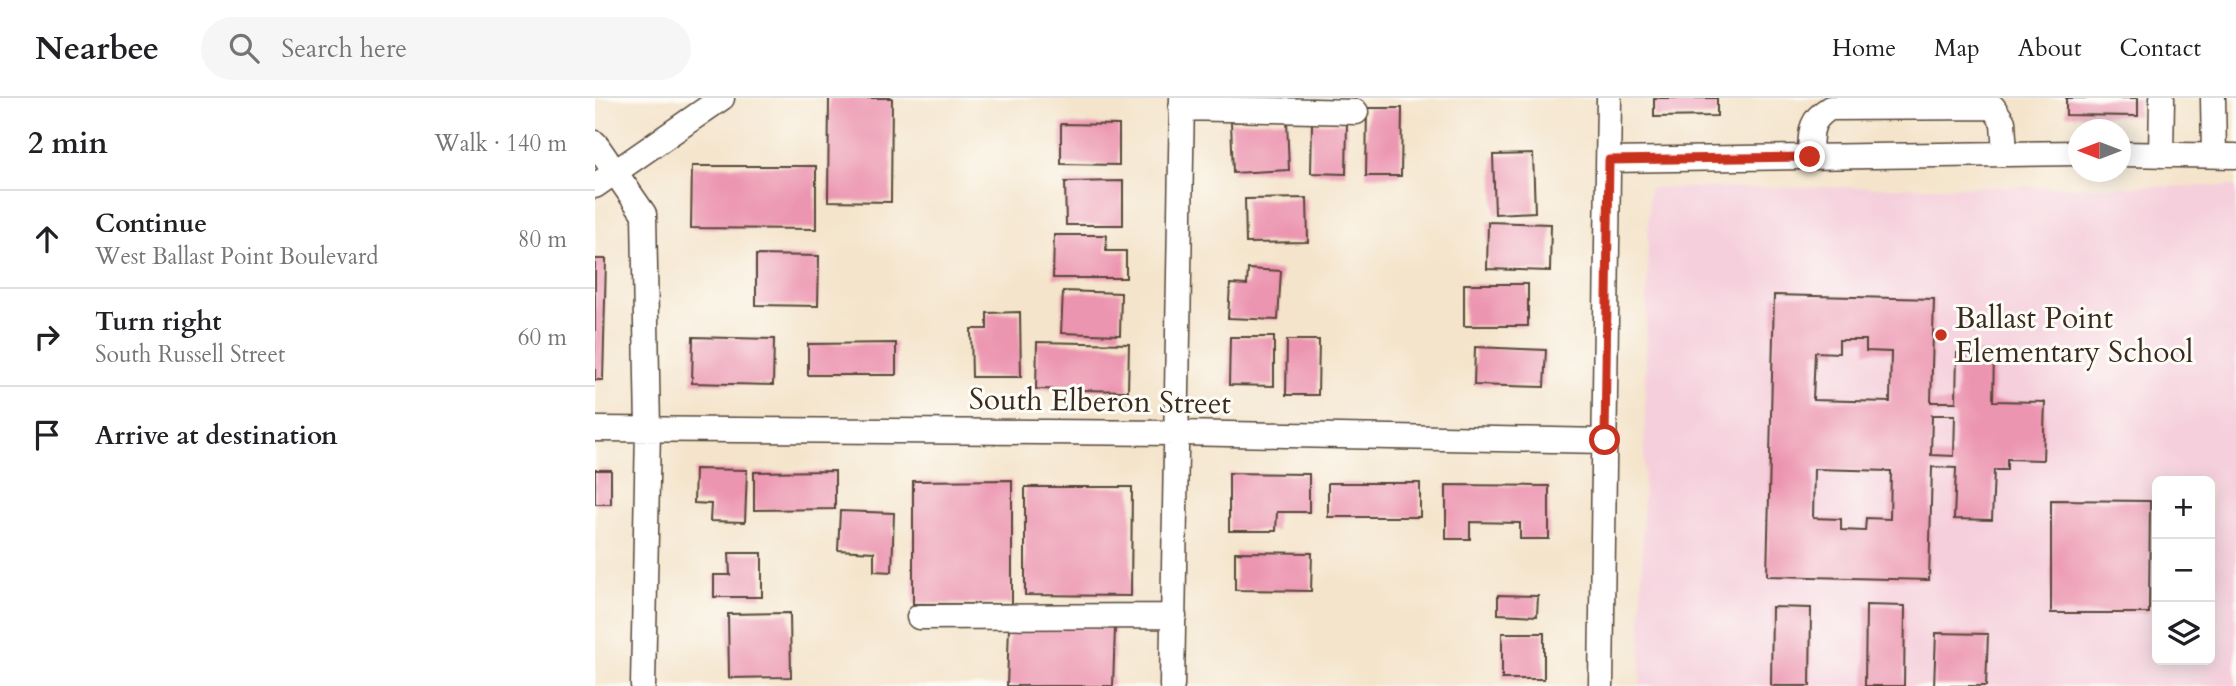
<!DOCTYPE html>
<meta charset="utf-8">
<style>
:root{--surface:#fff;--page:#f6f6f6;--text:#202124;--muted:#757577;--line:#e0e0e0}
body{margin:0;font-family:Cardo,serif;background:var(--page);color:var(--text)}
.controls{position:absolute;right:21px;bottom:21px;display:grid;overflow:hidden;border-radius:10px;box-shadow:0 4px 18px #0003}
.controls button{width:63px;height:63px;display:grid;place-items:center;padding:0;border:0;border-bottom:2px solid var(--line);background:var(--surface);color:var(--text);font:35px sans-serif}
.compass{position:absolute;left:1473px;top:21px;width:63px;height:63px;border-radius:50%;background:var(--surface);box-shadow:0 4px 18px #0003;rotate:270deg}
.stop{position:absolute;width:21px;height:21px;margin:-16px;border:5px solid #c8321e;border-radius:50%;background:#fff}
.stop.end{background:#c8321e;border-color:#fff;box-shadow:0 2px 7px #0008}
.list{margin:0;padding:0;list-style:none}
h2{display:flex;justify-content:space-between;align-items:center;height:91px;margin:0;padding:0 28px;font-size:30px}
h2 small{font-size:23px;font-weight:400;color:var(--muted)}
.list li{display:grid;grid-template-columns:46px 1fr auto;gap:21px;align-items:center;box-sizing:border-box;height:98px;padding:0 28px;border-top:2px solid var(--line)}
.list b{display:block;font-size:26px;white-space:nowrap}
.list p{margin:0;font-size:23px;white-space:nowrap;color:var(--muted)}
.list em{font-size:23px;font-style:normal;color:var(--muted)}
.icon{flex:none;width:38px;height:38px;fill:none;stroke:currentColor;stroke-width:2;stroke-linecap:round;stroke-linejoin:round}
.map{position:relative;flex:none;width:1641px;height:588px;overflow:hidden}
header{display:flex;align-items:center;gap:42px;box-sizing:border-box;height:98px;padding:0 35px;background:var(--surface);border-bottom:2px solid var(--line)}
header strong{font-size:33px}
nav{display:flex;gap:38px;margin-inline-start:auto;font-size:24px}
.search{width:490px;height:63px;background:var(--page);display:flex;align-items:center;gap:18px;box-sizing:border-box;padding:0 24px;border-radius:38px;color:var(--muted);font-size:26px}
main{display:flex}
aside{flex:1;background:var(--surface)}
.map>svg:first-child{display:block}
.built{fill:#f5cfdc;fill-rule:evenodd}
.building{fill:#ec95b0;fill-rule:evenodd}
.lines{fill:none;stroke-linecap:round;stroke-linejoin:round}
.minor-casing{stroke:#574638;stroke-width:27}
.minor{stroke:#fff;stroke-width:24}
.route{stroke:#c8321e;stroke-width:9}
.poi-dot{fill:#c8321e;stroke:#fdfcf7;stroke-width:2.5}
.labels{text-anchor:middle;stroke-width:6;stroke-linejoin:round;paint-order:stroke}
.poi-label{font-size:30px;fill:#3b2a1e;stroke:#fdfcf7;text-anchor:start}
.street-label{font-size:30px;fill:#3b2a1e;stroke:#fdfcf7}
</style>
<header>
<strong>Nearbee</strong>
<div class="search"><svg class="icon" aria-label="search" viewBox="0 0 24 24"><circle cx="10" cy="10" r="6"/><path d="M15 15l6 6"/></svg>Search here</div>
<nav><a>Home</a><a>Map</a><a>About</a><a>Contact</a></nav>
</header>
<main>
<aside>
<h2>2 min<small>Walk · 140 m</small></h2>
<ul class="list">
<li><svg class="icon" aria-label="ahead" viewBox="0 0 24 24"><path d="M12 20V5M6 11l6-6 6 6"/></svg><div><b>Continue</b><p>West Ballast Point Boulevard</p></div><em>80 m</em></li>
<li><svg class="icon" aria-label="right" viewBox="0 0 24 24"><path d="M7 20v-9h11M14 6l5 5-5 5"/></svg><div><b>Turn right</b><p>South Russell Street</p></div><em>60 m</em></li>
<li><svg class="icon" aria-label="arrive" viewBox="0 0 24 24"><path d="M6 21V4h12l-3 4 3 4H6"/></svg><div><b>Arrive at destination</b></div></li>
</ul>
</aside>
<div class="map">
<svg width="1641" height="588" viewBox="0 0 1641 588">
<rect width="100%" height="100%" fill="#fdfcf7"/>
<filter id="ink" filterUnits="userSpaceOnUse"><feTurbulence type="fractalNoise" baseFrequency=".0143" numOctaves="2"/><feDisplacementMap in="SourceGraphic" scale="14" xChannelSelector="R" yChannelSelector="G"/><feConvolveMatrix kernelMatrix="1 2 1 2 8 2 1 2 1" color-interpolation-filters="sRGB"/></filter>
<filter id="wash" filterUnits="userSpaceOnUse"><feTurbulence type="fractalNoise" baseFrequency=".00686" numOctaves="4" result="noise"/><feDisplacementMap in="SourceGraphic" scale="28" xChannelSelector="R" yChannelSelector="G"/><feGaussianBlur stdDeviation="1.57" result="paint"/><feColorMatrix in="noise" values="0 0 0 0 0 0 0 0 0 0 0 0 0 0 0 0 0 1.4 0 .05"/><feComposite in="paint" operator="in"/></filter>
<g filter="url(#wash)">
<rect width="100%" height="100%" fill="#f4e4cb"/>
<path class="built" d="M1641,88V588H1045L1054,90ZM1562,383H1615V562H1562Z"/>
<g id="blocks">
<path class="building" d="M234,0H297L296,104L233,103Z
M1059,0H1122V18L1059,19Z
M1471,0H1543V18L1471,17Z
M772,10H807L806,78H771Z
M692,22L694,72L638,75L636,24Z
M717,25H752L751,76L716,75Z
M466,26L524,27V67L466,66Z
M938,56L940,114L900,116L898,57Z
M97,68H221V131L96,130Z
M528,83V127H471L470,84Z
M712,100L713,144L651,145L650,101Z
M893,124L956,126L955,173L892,171Z
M459,137H512L511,153H531V180H458Z
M161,157L224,158L223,208L161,207Z
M0,161H11L8,282H0Z
M653,171L686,173L683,222L633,220L635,186L652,187Z
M869,186H933V228H869Z
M468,193L526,195L525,237L466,235Z
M1179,197L1339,201L1336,304H1361L1362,255L1399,256L1398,303L1450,304L1448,362L1412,361V372H1399L1397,422L1359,421L1361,370L1337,369L1334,482L1172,478ZM1244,242H1271V253L1296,254L1295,304L1218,302L1220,254L1244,255ZM1337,317H1360L1359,358L1336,357ZM1219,371L1296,373L1295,421L1271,420L1270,433L1246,432V421L1218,420Z
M425,214L426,279H377L376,231H392V215Z
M98,239L179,241L178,287L97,285Z
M635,239H679V288L634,287Z
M692,242H724L723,297H691Z
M442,244L534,246L533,293L441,291Z
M301,245V277H213V246Z
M880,249L951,252L949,289L879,287Z
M100,371L152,372L150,424L115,423L116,406L99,405Z
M0,372H16V406H0Z
M240,373V411L159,412V374Z
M634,375L714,376V414H682L681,433H634Z
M417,382V506H318V383Z
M733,385H825V419H733Z
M851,387L954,388V441H925V425L875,424V441H851Z
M430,389H537L536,498L430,497Z
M1456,402L1555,403L1554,515H1456Z
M245,413L299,415L297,474L279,473V454L243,452Z
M640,454L717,455L716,493L640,492Z
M134,455H167V499H119V477H135Z
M903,497L943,498L942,518L903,516Z
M1271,507L1310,508L1309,588H1270Z
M1177,509L1216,510L1215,588H1176Z
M195,515L196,579L134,580L133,516Z
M414,528L520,530L518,588H412Z
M907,535H949V581H907Z
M1341,535L1393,536L1391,588H1339Z"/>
</g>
</g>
<g filter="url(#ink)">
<use href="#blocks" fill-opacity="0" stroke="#574638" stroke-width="2"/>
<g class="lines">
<g class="minor-casing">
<path id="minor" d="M1618,0L1619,57
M586,10L761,14
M0,45L49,116L53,331L48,588
M1526,56L1641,58
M1566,57L1567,0
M1215,59C1216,36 1213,23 1235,10L1398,9L1408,24L1410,56
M1014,62L1484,55
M0,88L127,0
M0,331L582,335L1010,343
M324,519L579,518
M577,588L587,0
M1006,588L1014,0"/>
</g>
<use href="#minor" class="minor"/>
</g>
</g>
<g class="lines" filter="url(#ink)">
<path class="route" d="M1010,342L1014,62L1215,59"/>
</g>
<circle class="poi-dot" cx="1346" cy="237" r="7"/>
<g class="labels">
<g class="poi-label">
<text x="1360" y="230">Ballast Point<tspan x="1360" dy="34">Elementary School</tspan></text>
</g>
<g class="street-label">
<text transform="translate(505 303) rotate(1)" y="10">South Elberon Street</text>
</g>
</g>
</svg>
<div class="controls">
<button>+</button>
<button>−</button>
<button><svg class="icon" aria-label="layers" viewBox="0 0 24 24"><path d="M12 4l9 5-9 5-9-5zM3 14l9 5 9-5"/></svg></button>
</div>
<svg class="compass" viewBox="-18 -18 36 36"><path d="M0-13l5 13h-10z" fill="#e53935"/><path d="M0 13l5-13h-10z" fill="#757577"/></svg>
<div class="stop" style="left:1010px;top:342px"></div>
<div class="stop end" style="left:1215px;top:59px"></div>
</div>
</main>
